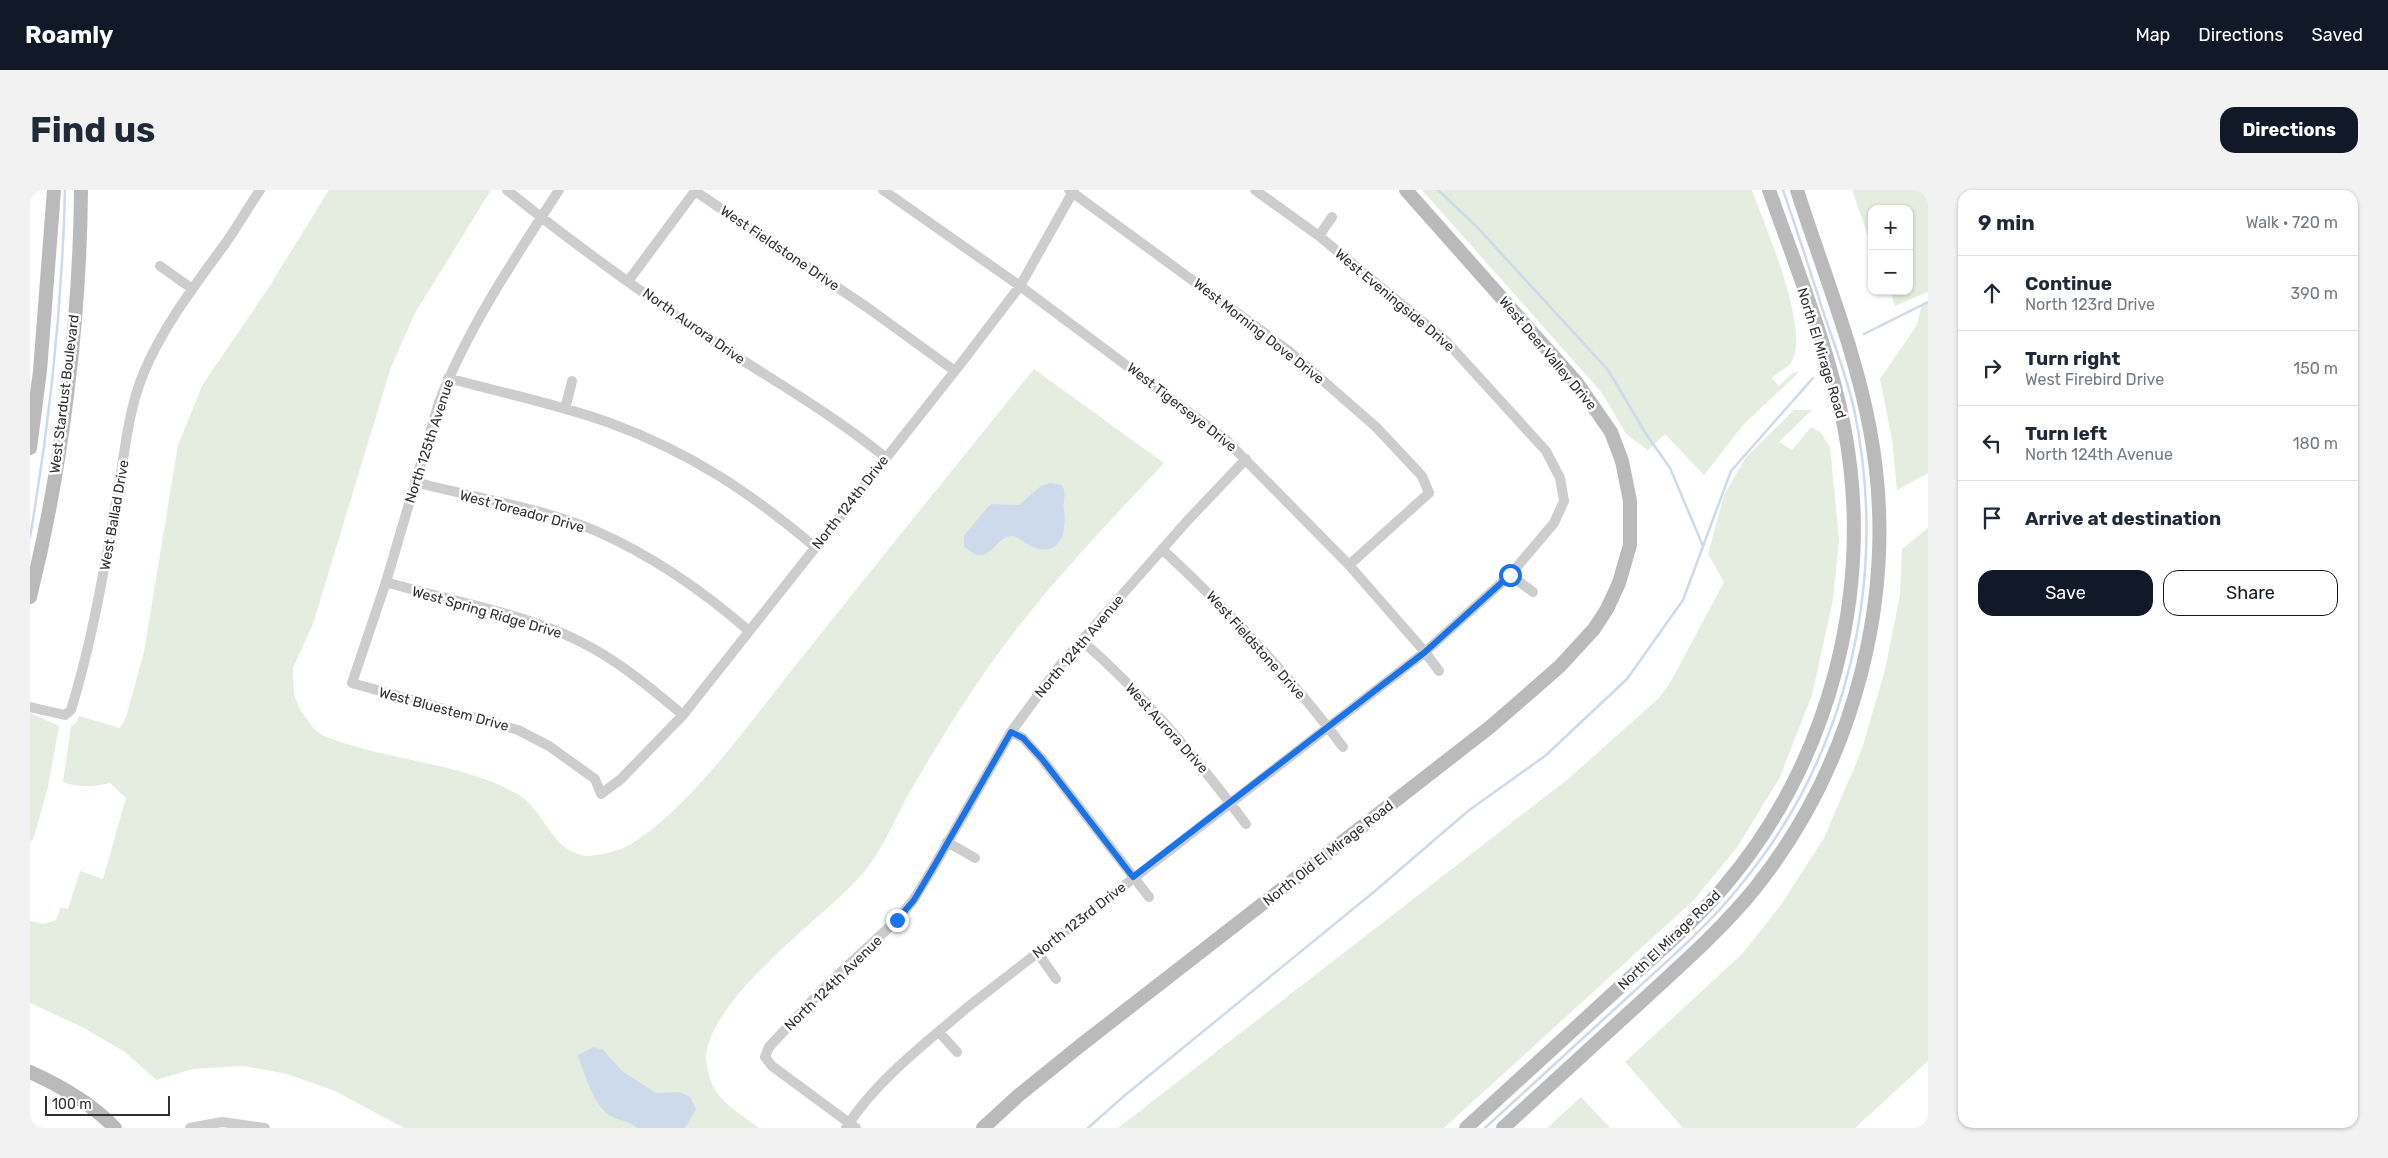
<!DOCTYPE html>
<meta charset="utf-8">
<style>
:root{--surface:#fff;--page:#f2f2f3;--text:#1f2937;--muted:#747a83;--line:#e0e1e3;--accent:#111827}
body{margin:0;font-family:Rubik,sans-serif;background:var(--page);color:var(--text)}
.controls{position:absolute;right:15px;top:15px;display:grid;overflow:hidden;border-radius:10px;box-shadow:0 1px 4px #0004}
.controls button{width:45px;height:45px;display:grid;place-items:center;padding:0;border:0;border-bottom:1px solid var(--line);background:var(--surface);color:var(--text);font:25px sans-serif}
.scale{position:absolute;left:15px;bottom:12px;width:125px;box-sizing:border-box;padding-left:5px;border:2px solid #303030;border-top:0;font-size:14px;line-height:18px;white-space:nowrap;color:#303030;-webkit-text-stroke:4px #fff;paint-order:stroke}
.stop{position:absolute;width:15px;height:15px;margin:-11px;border:4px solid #1a73e8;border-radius:50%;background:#fff}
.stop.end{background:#1a73e8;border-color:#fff;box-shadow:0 1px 5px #0008}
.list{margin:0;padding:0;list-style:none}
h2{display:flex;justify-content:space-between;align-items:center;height:65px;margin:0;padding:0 20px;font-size:21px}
h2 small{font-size:16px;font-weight:400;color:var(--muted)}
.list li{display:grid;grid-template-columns:32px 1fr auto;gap:15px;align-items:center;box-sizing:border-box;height:75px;padding:0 20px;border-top:1px solid var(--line)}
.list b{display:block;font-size:19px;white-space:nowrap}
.list p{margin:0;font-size:16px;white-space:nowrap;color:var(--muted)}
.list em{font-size:16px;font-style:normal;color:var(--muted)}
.actions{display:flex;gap:10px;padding:15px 20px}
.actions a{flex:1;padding:11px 0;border:1px solid var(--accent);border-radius:15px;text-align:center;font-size:18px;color:var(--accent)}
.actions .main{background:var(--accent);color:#fff}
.icon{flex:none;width:28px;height:28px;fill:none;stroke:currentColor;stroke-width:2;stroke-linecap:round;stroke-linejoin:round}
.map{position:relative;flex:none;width:1898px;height:938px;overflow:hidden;border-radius:15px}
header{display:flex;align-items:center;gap:30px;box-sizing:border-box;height:70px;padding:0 25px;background:var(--accent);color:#fff}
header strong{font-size:24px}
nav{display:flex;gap:28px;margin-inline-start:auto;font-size:18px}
.intro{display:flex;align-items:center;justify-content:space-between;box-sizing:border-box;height:120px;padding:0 30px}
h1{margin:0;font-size:35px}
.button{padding:12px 22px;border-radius:15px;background:var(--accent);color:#fff;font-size:18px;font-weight:700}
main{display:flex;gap:30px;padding:0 30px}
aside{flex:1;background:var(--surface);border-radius:15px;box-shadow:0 1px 4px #0004}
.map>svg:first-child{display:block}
.green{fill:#e4eddf}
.water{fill:#ccdaec}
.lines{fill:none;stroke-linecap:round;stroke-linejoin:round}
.stream{stroke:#ccdaec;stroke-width:2.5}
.street{stroke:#cdcdcd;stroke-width:10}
.secondary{stroke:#bababa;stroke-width:14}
.route{stroke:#1a73e8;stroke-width:6}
.labels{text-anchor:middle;stroke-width:5;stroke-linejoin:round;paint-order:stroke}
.street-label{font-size:14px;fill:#303030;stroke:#fff}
</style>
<header>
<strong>Roamly</strong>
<nav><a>Map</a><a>Directions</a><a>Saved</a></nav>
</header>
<div class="intro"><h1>Find us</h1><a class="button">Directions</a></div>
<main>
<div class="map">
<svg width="1898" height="938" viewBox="0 0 1898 938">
<rect width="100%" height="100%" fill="#fff"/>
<path class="green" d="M299,0H461L385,123L361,177L283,434L263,478L264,505L271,521L284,539L294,546C355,571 433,572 489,605C514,620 519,656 551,665C560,668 589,661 598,656C661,618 722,529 769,471C847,373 925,277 1004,179L1134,273C1068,344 998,416 944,498C920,534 898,570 877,607C862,635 849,668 826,691C784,735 688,802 676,863C675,868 677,874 678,880C682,909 707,921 729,938H374L305,901L257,884L214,876L163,879L126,890L95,862L52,837L0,813V731L13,734L26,730L31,717L38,719L50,681L73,689L96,608L80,593C63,597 50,598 33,592L41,536L46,533L49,526L90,538L96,527L114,462L148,255L173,194L237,100Z
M1392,0H1722C1735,36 1780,138 1762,171C1759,177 1747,183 1742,188L1749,196L1763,183L1769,182L1713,235L1674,285L1635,244L1618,260L1596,244L1572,203Z
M1822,0H1898V102L1865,116L1860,101H1879V19H1842V57Z
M1898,111V283L1867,300L1862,250L1850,189L1887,135L1892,114Z
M1764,220H1782L1749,252L1762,260L1781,237L1790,242L1800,257L1809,350L1803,410L1782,505L1750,587L1708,656L1664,710L1414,938H1088L1538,589L1630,507L1641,491L1694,392L1678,364L1694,305L1716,267Z
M1898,338V871L1825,938H1653L1595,872L1712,764L1751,715L1794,648L1831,562L1855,480L1870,405L1872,359Z
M0,523L29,536L18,597L3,650L0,651Z
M1551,907L1580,938H1517Z"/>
<path class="water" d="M1020,293L1031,295C1038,302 1032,311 1034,320C1037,341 1031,368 1003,357C996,355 989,347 983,346C965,344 959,382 934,356V346L957,318L962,314L989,315L1011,296Z
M564,857L573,860L592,881L626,903L650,902L660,907L666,919L655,938H607C599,930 588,931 579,925C563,914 554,883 548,865Z"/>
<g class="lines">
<path class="stream" d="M1408,0L1446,36L1578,180L1616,244L1640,278L1673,356
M1834,144L1898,112
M0,347C20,232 32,117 35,0
M1058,938L1094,906L1345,701L1438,621L1515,566L1597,489L1653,410L1701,281L1783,188
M1455,938C1503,894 1552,849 1600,805C1638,770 1677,737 1709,697C1819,565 1859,387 1824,219C1817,188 1806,159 1796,130C1782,87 1768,43 1753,0"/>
<path class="street" d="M477,0C545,55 622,110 695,159C749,194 805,226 855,267
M529,0C485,68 439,136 409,212L356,392L322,493L488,540L519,556L565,589L571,604L591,589L653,525L932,172L990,96L1044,0
M853,0L990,96L1195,249L1319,375L1395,462L1409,481
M1039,0L1259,161L1346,237L1392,286L1399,303L1319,375
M1289,46L1302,27
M130,76L161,98
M599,90L665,1L838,118L925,181
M418,188C472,203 528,214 580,233C660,262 721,303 785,357
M535,219L542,191
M385,292C445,308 509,317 566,341C623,366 672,400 719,441
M1132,359C1198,420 1259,485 1313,557
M1480,385L1503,402
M356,392C425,413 501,423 564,459C596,477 624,501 653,525
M1051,450C1114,504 1166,568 1216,634
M0,517L35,525L41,520C63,449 75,374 88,301C95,262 98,220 114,182C134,135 165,95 195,54C207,37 218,18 230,0
M981,542L993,548L1012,569L1119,707
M917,652L945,668
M1008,763L1026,789
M909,842L927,862
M160,938L192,932L235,938
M816,938C845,891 898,851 939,816L1395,462L1480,385L1524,333L1534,311L1530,288L1516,261L1415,150L1289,46L1225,0
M826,938L742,876L735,867L739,857L796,796L867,730L884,709L903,678L981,542L1031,474L1158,330L1216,269"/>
<path class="secondary" d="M0,258L10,181L24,0
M0,407C32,279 50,131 51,0
M0,882C31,896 61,913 85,938
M953,938L989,905L1051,855L1460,537L1497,505L1530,476L1564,439L1577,419L1589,393L1600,355V311L1592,271L1581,242L1547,193L1376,0
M1436,938C1488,891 1539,844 1590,797C1625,765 1662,734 1693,698C1801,571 1845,399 1814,236C1798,155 1766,77 1739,0
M1473,938C1520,895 1567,852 1614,809C1653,773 1693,738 1726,697C1826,571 1870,399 1840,240C1825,158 1792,79 1767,0"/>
</g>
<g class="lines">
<path class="route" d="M867,730L884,710L903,678L981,542L993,548L1012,569L1103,687L1395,462L1480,385"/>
</g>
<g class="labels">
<g class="street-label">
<text transform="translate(750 58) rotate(34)" y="5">West Fieldstone Drive</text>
<text transform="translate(1365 110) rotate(40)" y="5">West Eveningside Drive</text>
<text transform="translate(664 136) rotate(35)" y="5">North Aurora Drive</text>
<text transform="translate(1229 141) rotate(38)" y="5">West Morning Dove Drive</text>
<text transform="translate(1518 163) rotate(50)" y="5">West Deer Valley Drive</text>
<text transform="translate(1792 163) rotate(73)" y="5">North El Mirage Road</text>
<text transform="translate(34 204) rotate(-83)" y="5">West Stardust Boulevard</text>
<text transform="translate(1152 217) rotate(38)" y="5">West Tigerseye Drive</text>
<text transform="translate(399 251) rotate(-72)" y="5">North 125th Avenue</text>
<text transform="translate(820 312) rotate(-52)" y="5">North 124th Drive</text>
<text transform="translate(492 321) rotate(15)" y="5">West Toreador Drive</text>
<text transform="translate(84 325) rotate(-80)" y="5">West Ballad Drive</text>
<text transform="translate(457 422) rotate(16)" y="5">West Spring Ridge Drive</text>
<text transform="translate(1226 455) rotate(48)" y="5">West Fieldstone Drive</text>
<text transform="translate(1049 456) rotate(-50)" y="5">North 124th Avenue</text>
<text transform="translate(414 519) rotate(15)" y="5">West Bluestem Drive</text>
<text transform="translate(1137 538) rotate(48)" y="5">West Aurora Drive</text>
<text transform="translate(1298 663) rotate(-38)" y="5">North Old El Mirage Road</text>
<text transform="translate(1049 730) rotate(-38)" y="5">North 123rd Drive</text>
<text transform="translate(1639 750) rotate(-44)" y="5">North El Mirage Road</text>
<text transform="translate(803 793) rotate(-44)" y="5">North 124th Avenue</text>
</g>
</g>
</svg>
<div class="controls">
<button>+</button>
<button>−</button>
</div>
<div class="scale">100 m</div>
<div class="stop" style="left:1480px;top:385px"></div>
<div class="stop end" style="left:867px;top:730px"></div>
</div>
<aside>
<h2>9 min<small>Walk · 720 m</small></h2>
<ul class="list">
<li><svg class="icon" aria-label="ahead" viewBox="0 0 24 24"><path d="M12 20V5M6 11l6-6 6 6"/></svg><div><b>Continue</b><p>North 123rd Drive</p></div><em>390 m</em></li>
<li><svg class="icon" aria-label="right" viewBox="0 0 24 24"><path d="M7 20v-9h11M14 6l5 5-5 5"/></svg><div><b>Turn right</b><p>West Firebird Drive</p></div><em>150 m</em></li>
<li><svg class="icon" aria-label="left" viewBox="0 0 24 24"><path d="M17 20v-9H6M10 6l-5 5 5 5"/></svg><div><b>Turn left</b><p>North 124th Avenue</p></div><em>180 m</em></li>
<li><svg class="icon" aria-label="arrive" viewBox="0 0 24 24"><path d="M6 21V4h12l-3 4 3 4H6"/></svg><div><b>Arrive at destination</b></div></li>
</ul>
<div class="actions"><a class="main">Save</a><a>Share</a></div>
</aside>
</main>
